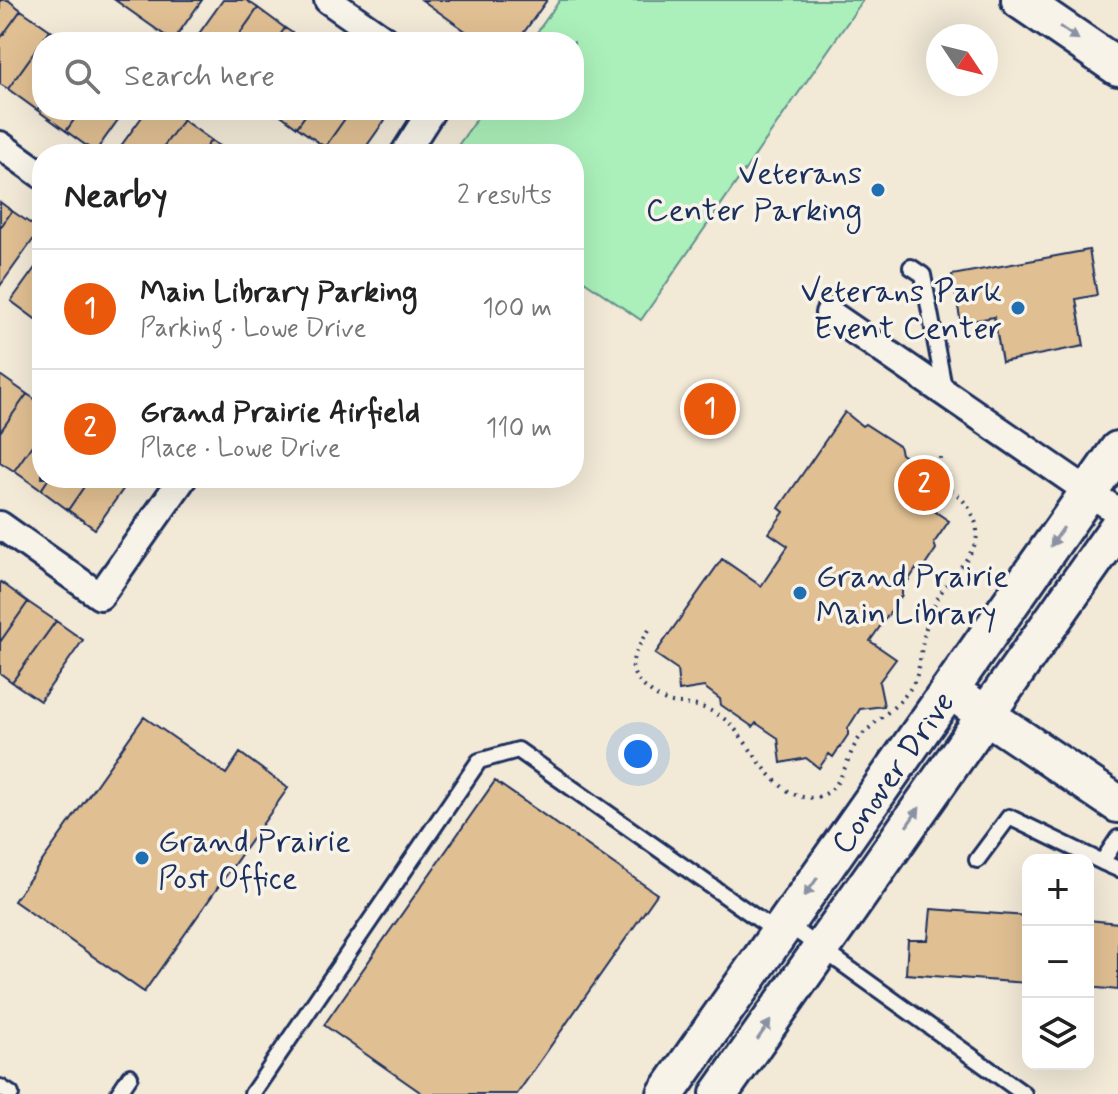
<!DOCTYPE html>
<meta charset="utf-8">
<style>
:root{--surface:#fff;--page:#f2f2f2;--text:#222;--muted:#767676;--line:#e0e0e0;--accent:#ea580c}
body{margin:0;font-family:Mynerve,sans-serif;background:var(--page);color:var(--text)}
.controls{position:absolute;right:24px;bottom:24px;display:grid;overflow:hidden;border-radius:16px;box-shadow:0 8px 32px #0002}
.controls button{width:72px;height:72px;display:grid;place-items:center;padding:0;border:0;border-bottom:2px solid var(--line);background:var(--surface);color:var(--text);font:40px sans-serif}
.compass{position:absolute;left:926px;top:24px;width:72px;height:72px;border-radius:50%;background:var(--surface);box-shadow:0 8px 32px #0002;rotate:125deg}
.you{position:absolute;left:638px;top:754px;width:28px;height:28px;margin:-20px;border:6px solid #fff;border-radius:50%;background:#1a73e8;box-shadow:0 0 0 12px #1a73e833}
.badge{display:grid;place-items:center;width:52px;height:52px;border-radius:50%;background:var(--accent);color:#fff;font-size:26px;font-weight:700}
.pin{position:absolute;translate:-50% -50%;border:4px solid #fff;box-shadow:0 2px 8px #0006}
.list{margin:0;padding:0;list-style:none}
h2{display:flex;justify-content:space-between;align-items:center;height:104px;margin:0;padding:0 32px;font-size:34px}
h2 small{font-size:26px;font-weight:400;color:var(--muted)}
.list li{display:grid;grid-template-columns:52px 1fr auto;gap:24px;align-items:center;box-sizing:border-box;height:120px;padding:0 32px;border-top:2px solid var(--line)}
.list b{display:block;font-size:30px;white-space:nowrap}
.list p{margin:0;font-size:26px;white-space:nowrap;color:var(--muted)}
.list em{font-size:26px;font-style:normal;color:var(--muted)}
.icon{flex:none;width:44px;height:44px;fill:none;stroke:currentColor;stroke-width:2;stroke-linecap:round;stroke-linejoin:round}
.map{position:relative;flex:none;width:1118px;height:1094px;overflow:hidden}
.search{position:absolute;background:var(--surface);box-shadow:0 8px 32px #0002;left:32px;top:32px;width:552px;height:88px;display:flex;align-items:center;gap:20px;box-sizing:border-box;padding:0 28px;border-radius:32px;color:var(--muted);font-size:30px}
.panel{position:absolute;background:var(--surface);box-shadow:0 8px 32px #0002;left:32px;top:144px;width:552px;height:344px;border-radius:32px}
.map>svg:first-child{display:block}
.green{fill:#abf0ba;stroke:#63908c;stroke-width:2}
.building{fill:#e0bf92;stroke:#1b2f5e;stroke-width:2}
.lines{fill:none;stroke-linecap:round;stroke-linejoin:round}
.lane-casing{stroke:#1b2f5e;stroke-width:20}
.street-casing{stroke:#1b2f5e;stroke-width:32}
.secondary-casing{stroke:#1b2f5e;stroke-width:42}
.path{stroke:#1b2f5e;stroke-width:4;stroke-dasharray:2 6;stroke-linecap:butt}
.lane{stroke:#f7f3e8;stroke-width:14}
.street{stroke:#f7f3e8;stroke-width:26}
.secondary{stroke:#f7f3e8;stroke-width:36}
.oneway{fill:#8991a3}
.poi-dot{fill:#1f6fb2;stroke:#f7f3e8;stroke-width:3}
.labels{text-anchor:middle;stroke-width:7;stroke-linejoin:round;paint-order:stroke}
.poi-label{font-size:32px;fill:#1b2f5e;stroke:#f7f3e8;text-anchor:end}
.street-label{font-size:32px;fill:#1b2f5e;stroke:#f7f3e8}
</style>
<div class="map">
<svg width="1118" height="1094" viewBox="0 0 1118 1094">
<rect width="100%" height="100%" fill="#f2e9d7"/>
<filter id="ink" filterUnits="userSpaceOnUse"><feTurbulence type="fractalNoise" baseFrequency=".0125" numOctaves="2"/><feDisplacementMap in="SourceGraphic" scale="16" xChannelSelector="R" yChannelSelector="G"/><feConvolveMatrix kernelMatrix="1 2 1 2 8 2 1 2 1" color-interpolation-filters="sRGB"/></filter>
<g filter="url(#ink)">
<path class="green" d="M560,0H863L641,320L574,274V154H452L483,110H574V42H530Z"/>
<path class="building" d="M0,0H8L21,10L0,39Z
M115,0H202L173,41Z
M223,0H246L258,8L234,42H193Z
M422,0H547L517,42H481Z
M258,8L285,28L275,42H234Z
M21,10L50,30L8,89L0,84V39Z
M285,28L306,42H275Z
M50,30L66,42H42V103L37,110L8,89Z
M42,103V110H81L66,131L37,110Z
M81,110H125L95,152L66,131Z
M147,110H169L183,120L158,154H115Z
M274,110H309L297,127Z
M309,110H351L325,147L297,127Z
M351,110H392L361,154H335L325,147Z
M183,120L211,140L201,154H158Z
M211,140L230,154H201Z
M0,202L12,211L0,228Z
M12,211L40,230L0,286V228Z
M1089,250L1097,295L1076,299L1084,346L1002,362L994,317L961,323L952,275Z
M42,258V315L38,321L11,301Z
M0,375L27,394L0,432Z
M27,394L42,404V431L14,471L0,462V432Z
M845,412L862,426L865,424L899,446L901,454L919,466L903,490L949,521L934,543L936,549L920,573L916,569L902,590V595L870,641L896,659L879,682L884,706L860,709L848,728V735L833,757L829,754L819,768L806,758L781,763L778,738L756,723L753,727L721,705L720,699L704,687L679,691L677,669L655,654L722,559L761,586L788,546L769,533L784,512L779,508Z
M42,431V478H49L41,490L14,471Z
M49,478H90L68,510L41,490Z
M90,478H131L95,529L68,510Z
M1,582L28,602L0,642V584Z
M28,602L56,621L12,682L0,673V642Z
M56,621L83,640L40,701L12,682Z
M144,717L226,774L240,753L288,788L144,992L14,901Z
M495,781L657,894L517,1094H423L324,1025Z
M931,909L1028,916V983L906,974L908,940H928Z
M1088,920L1118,923V990L1088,987Z"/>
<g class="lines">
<g class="lane-casing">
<path id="lane" d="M911,267L923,275L945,393
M977,860L1009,817L1102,862L1118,838
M1102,862L1118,869
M787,924L1024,1094
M0,1087L11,1094
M118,1094L130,1076
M252,1094L479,761L518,750L778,933"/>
</g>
<g class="street-casing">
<path id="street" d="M328,0L388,42
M0,145L42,175
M404,154L432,110
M829,313L1118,512
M0,525L100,596L183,478"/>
</g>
<g class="secondary-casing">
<path id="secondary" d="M1020,0L1118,67
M967,702L1118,804
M666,1094L1118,450
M719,1094L1118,527"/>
</g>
<path class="path" d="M649,630C636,651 621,668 646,688C652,693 658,698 666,701C674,705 682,703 690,705C704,706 717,713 728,722C752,744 777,805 817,797C843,791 845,759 858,740C862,733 869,729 875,723C888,712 905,699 913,684C921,670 920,651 924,636C927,623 932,608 939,596C949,578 975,556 977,535C978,519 967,502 955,493C951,489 945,488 940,484V457"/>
<use href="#lane" class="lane"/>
<use href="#street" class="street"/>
<use href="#secondary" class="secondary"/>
</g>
<defs><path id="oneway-solid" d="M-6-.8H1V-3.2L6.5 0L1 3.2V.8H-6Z" transform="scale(2)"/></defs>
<g class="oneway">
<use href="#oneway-solid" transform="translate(1069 33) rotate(34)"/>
<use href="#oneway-solid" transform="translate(1057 537) rotate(125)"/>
<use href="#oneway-solid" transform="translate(913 817) rotate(-55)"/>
<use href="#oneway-solid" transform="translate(811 887) rotate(125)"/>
<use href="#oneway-solid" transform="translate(764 1030) rotate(-55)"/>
</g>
</g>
<g class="poi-dot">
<circle cx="878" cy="190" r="8"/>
<circle cx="1018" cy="308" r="8"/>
<circle cx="800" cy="593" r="8"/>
<circle cx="142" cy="858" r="8"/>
</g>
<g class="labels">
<g class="poi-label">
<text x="862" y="183">Veterans<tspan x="862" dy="37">Center Parking</tspan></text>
<text x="1002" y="301">Veterans Park<tspan x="1002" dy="37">Event Center</tspan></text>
<text x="816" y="586" text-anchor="start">Grand Prairie<tspan x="816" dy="37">Main Library</tspan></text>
<text x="158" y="851" text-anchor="start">Grand Prairie<tspan x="158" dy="37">Post Office</tspan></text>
</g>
<g class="street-label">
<text transform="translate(892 772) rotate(-55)" y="11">Conover Drive</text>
</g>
</g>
</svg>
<div class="controls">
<button>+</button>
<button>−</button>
<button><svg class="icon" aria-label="layers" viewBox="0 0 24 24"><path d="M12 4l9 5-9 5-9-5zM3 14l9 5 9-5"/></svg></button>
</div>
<svg class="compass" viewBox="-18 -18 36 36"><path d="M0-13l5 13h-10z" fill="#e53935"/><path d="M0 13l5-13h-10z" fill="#767676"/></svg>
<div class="you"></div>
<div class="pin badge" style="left:710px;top:409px">1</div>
<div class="pin badge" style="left:924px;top:485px">2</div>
<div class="search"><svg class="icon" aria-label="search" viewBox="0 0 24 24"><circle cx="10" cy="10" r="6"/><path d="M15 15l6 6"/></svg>Search here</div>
<section class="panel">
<h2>Nearby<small>2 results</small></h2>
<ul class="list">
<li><span class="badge">1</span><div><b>Main Library Parking</b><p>Parking · Lowe Drive</p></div><em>100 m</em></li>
<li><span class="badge">2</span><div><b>Grand Prairie Airfield</b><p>Place · Lowe Drive</p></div><em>110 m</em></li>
</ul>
</section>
</div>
